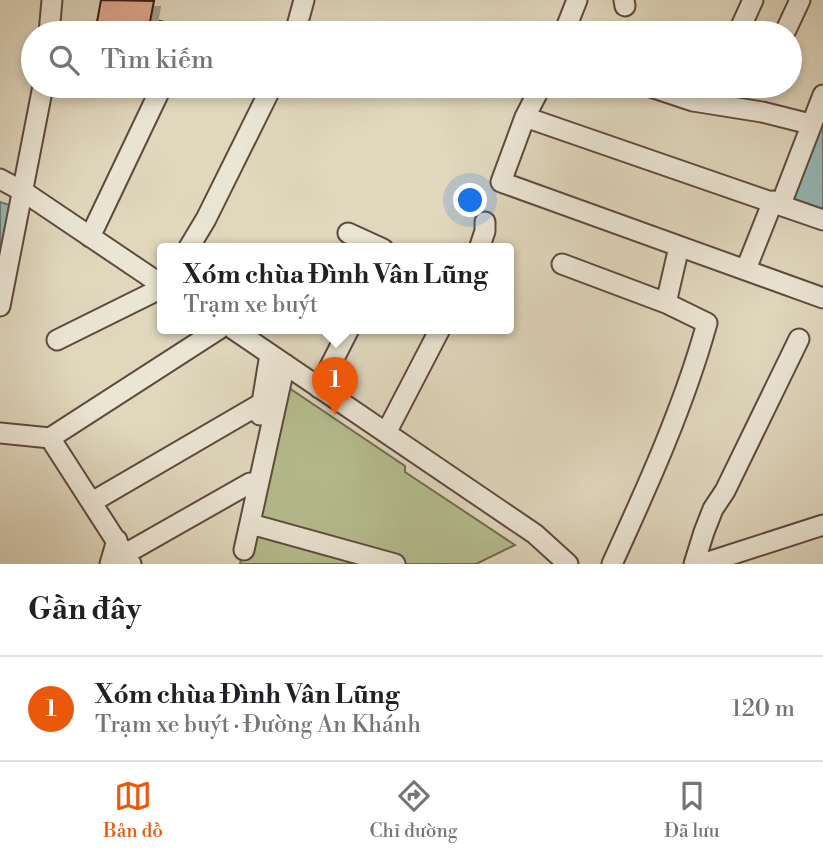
<!DOCTYPE html>
<html lang="vi">
<meta charset="utf-8">
<style>
:root{--surface:#fff;--page:#f6f6f6;--text:#202124;--muted:#757577;--line:#e0e0e0;--accent:#ea580c}
body{margin:0;font-family:"Libre Bodoni",serif;background:var(--page);color:var(--text)}
.you{position:absolute;left:471px;top:201px;width:24px;height:24px;margin:-18px;border:5px solid #fff;border-radius:50%;background:#1a73e8;box-shadow:0 0 0 10px #1a73e833}
.badge{display:grid;place-items:center;width:46px;height:46px;border-radius:50%;background:var(--accent);color:#fff;font-size:23px;font-weight:700}
.pin{position:absolute;translate:-50% -58px;filter:drop-shadow(0 2px 4px #0008)}
.pin::after{content:'';position:absolute;top:37px;width:24px;height:21px;background:inherit;clip-path:polygon(0 0,100% 0,50% 100%)}
.popup{position:absolute;left:157px;top:243px;width:357px;height:91px;box-sizing:border-box;display:grid;place-content:center;border-radius:7px;background:var(--surface);filter:drop-shadow(0 2px 5px #0005);font-size:23px;white-space:nowrap;color:var(--muted)}
.popup b{font-size:26px;color:var(--text)}
.popup::after{content:'';position:absolute;left:50%;top:100%;margin-left:-14px;border:14px solid transparent;border-top-color:var(--surface)}
.list{margin:0;padding:0;list-style:none}
h2{display:flex;justify-content:space-between;align-items:center;height:91px;margin:0;padding:0 28px;font-size:30px}
h2 small{font-size:23px;font-weight:400;color:var(--muted)}
.list li{display:grid;grid-template-columns:46px 1fr auto;gap:21px;align-items:center;box-sizing:border-box;height:105px;padding:0 28px;border-top:2px solid var(--line)}
.list b{display:block;font-size:26px;white-space:nowrap}
.list p{margin:0;font-size:23px;white-space:nowrap;color:var(--muted)}
.list em{font-size:23px;font-style:normal;color:var(--muted)}
.icon{flex:none;width:38px;height:38px;fill:none;stroke:currentColor;stroke-width:2;stroke-linecap:round;stroke-linejoin:round}
.map{position:relative;flex:none;width:823px;height:564px;overflow:hidden}
.search{position:absolute;background:var(--surface);box-shadow:0 4px 10px #0003;left:21px;right:21px;top:21px;height:77px;display:flex;align-items:center;gap:18px;box-sizing:border-box;padding:0 24px;border-radius:38px;color:var(--muted);font-size:26px}
.sheet{height:196px;background:var(--surface)}
nav{display:flex;justify-content:space-around;align-items:center;box-sizing:border-box;height:98px;border-top:2px solid var(--line);background:var(--surface);font-size:19px;color:var(--muted)}
nav a{display:grid;justify-items:center;gap:4px}
nav .on{color:var(--accent)}
.map>svg:first-child{display:block}
.green{fill:#b5bd8f;stroke:#746c51;stroke-width:2}
.water{fill:#94b8b5;stroke:#6d7974;stroke-width:2}
.building{fill:#e2aa91;stroke:#321b13;stroke-width:2;filter:url(#shadow)}
.lines{fill:none;stroke-linecap:round;stroke-linejoin:round}
.minor-casing{stroke:#5e4a3e;stroke-width:23}
.minor{stroke:#ebe5d4;stroke-width:19}
</style>
<div class="map">
<svg width="823" height="564" viewBox="0 0 823 564">
<defs>
<filter id="shadow"><feDropShadow dx="6" dy="6" stdDeviation="0" flood-color="#0004"/></filter>
</defs>
<rect width="100%" height="100%" fill="#e0d7bd"/>
<filter id="stains"><feTurbulence type="fractalNoise" baseFrequency=".00286" numOctaves="4"/><feColorMatrix values="0 0 0 0 .2 0 0 0 0 .09 0 0 0 0 .02 0 0 0 .5 -.17"/></filter>
<radialGradient id="worn" r=".72"><stop offset=".6" stop-color="#630" stop-opacity="0"/><stop offset="1" stop-color="#630" stop-opacity=".3"/></radialGradient>
<path class="green" d="M276,385L289,388L405,466V472L515,545L476,564H240Z"/>
<path class="water" d="M823,111V212L796,201L791,193Z
M0,202L15,207L0,281Z"/>
<path class="building" d="M101,0L154,1L148,32L97,22Z
M160,21L181,26L179,33H157Z"/>
<g class="lines">
<g class="minor-casing">
<path id="minor" d="M624,0L625,6
M786,30L800,0
M49,33L52,0
M295,33L304,0
M564,33L577,0
M738,33L753,0
M541,86L525,117L501,182L823,298
M648,86L693,101L762,112L810,124
M525,117L823,220
M0,179L24,192L162,285
M781,204L823,95
M348,233L383,249
M90,237L162,86
M188,249L206,219L272,86
M479,249L485,231V222
M562,264L666,303
M746,269L773,201
M0,306L43,86
M233,329L535,534L568,564
M57,340L162,288
M319,388L349,329
M260,415L270,354
M0,433L50,438L219,329
M386,433L440,329
M50,438L131,564
M92,502L262,403
M251,524L395,564
M244,550L285,364
M125,554L250,483
M110,564L117,540
M612,564C648,485 684,406 707,323L666,303L679,247
M694,564L704,532L713,509L725,491L799,339
M702,564L823,525"/>
</g>
<use href="#minor" class="minor"/>
</g>
<rect width="100%" height="100%" filter="url(#stains)"/>
<rect width="100%" height="100%" fill="url(#worn)"/>
</svg>
<div class="you"></div>
<div class="pin badge" style="left:335px;top:415px">1</div>
<div class="popup"><b>Xóm chùa Đình Vân Lũng</b>Trạm xe buýt</div>
<div class="search"><svg class="icon" aria-label="search" viewBox="0 0 24 24"><circle cx="10" cy="10" r="6"/><path d="M15 15l6 6"/></svg>Tìm kiếm</div>
</div>
<section class="sheet">
<h2>Gần đây<small></small></h2>
<ul class="list">
<li><span class="badge">1</span><div><b>Xóm chùa Đình Vân Lũng</b><p>Trạm xe buýt · Đường An Khánh</p></div><em>120 m</em></li>
</ul>
</section>
<nav>
<a class="on"><svg class="icon" aria-label="map" viewBox="0 0 24 24"><path d="M3 6l6-2 6 2 6-2v14l-6 2-6-2-6 2zM9 4v14M15 6v14"/></svg>Bản đồ</a>
<a><svg class="icon" aria-label="directions" viewBox="0 0 24 24"><path d="M12 3l9 9-9 9-9-9zM9 14v-3h6M13 9l2 2-2 2"/></svg>Chỉ đường</a>
<a><svg class="icon" aria-label="saved" viewBox="0 0 24 24"><path d="M7 4h10v16l-5-4-5 4z"/></svg>Đã lưu</a>
</nav>
